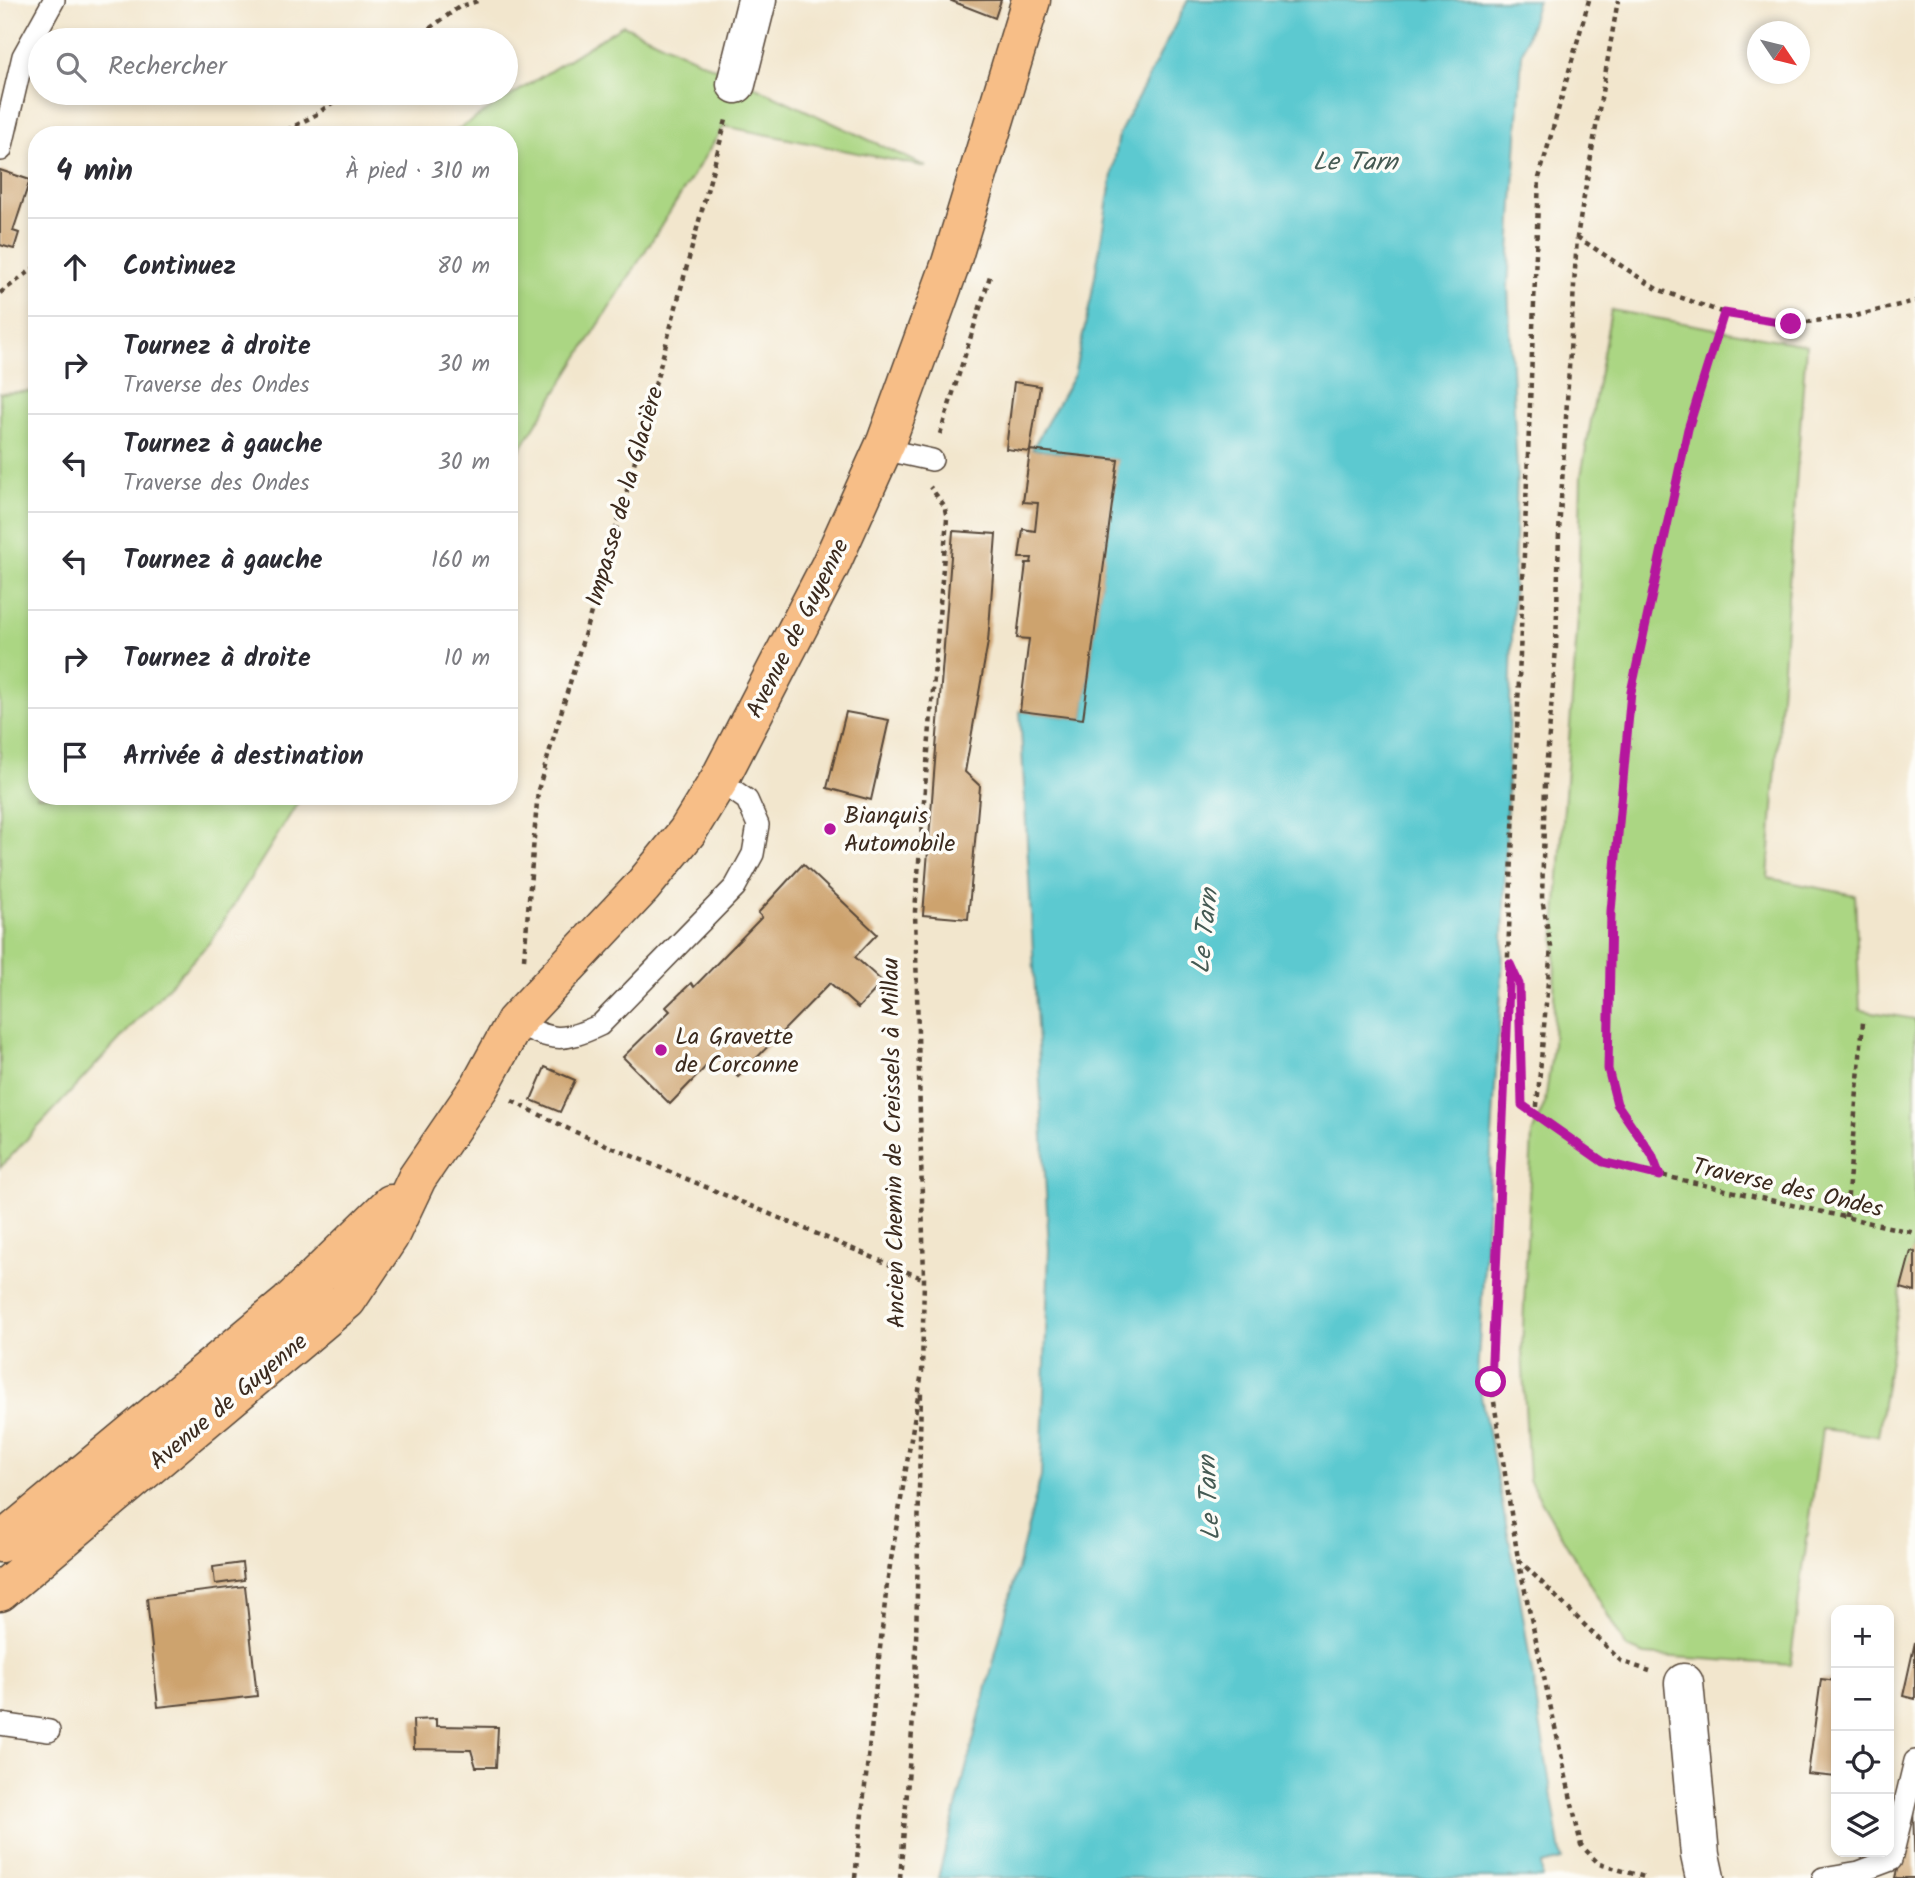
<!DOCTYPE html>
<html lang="fr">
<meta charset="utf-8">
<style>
:root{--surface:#fff;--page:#f7f7f7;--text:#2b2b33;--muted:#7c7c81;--line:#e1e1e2}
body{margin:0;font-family:Kalam,sans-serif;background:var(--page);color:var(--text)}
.controls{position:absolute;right:21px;bottom:21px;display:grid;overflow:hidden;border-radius:14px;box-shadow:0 4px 10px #0003}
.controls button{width:63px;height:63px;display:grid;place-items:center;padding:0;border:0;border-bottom:2px solid var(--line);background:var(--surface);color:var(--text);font:35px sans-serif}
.compass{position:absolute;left:1747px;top:21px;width:63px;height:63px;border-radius:50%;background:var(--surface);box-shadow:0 4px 10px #0003;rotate:125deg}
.stop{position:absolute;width:21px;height:21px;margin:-16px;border:5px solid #b5179e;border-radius:50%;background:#fff}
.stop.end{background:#b5179e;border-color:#fff;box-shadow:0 2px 7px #0008}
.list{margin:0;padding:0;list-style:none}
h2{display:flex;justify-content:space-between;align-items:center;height:91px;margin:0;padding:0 28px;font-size:30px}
h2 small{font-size:23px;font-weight:400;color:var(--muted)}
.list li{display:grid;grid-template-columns:46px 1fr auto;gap:21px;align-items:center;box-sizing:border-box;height:98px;padding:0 28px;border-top:2px solid var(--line)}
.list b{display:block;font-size:26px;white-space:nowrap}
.list p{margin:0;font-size:23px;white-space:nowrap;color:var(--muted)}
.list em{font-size:23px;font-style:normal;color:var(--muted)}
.icon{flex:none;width:38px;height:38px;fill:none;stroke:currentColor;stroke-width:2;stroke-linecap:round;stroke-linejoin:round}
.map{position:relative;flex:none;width:1915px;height:1878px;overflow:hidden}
.search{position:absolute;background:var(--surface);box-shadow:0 4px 10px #0003;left:28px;top:28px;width:490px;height:77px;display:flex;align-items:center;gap:18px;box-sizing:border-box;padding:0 24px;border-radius:38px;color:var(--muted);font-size:26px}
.panel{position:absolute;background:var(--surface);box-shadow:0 4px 10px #0003;left:28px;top:126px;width:490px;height:679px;border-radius:28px}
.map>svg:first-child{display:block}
.green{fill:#abd683;stroke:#738050;stroke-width:2}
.water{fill:#5cc9d0;stroke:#4c7a77;stroke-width:2}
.building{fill:#cda36e}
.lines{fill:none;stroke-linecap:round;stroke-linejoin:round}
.lane-casing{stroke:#564638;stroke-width:24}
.street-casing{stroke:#564638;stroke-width:41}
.primary-casing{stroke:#564638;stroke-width:41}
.path{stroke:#564638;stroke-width:4.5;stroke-dasharray:5 5;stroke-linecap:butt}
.lane{stroke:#fff;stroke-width:21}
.street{stroke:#fff;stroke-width:38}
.primary{stroke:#f7be87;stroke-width:38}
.route{stroke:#b5179e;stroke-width:9}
.poi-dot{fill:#b5179e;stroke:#fdfcf7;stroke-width:2.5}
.labels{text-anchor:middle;stroke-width:7;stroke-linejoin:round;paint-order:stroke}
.street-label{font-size:24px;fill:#3b2a1e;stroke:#fdfcf7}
.poi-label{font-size:24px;fill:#3b2a1e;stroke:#fdfcf7;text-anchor:start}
.water-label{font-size:26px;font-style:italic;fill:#455a53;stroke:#fdfcf7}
</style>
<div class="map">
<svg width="1915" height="1878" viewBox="0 0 1915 1878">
<rect width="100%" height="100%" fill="#fdfcf7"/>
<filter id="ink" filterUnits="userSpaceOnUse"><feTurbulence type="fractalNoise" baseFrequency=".0143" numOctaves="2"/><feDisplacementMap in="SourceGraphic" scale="14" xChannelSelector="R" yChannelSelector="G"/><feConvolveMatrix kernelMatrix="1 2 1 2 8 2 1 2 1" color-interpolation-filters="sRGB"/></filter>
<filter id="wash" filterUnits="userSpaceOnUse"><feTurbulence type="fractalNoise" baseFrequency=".00686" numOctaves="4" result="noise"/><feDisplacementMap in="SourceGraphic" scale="28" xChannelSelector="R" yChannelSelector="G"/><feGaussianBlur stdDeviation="1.57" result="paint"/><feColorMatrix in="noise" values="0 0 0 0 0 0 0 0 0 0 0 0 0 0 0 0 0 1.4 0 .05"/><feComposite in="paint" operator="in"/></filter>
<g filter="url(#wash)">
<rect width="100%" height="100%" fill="#f2e6cd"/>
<path class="green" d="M623,25L927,167L724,126L509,467V135H449Z
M1611,310L1806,345L1768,878L1855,895L1860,1010L1915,1019V1242L1901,1288L1878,1436L1822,1429L1790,1665L1645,1655L1627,1648L1529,1480L1522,1349L1532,1134L1545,1103L1553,1045L1556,917L1578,617L1581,476Z
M37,391V796H302L211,941L0,1168V393Z"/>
<path class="water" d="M1188,0H1538L1522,54L1508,287L1517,470L1502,975L1477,1376L1518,1585L1562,1860L1542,1865V1878H938L1041,1476L1049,1249L1020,711L1083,719L1117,460L1032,449L1074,375L1091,299L1119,134Z"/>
<g id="blocks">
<path class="building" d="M949,0H1001L995,18Z
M0,170L30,180L13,231L19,233L14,249L0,245Z
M1014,382L1040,386L1030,450L1118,460L1083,719L1020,711L1029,639L1017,638L1026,563H1031L1032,558H1019L1023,529L1035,531L1038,503L1023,502L1030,452L1006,449Z
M953,531L996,534L988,642L965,772L980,786L968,919L923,915Z
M846,712L889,720L871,800L827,788Z
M803,864L877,934L855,957L883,982L858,1008L830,983L738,1077L716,1056L670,1104L623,1057L670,1011L666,1007L691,983L694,987L762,917L758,913Z
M545,1067L575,1080L560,1112L531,1100Z
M1911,1251L1915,1252V1292L1901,1288Z
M242,1563L244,1580L215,1584L213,1567Z
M245,1586L257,1696L158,1707L147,1598Z
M1915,1642V1699L1903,1696Z
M1821,1679L1836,1681V1777L1808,1774Z
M436,1719V1726L498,1727L496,1767H476L471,1750L414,1749L413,1720Z
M1913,1804L1915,1878H1895Z"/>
</g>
</g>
<g filter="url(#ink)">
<use href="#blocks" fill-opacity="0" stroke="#564638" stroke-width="2"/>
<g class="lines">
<g class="lane-casing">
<path id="lane" d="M1,150L23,56L54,0
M886,442L900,453L932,460
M515,1022C552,1041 562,1043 600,1025L735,887L753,854L758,825L747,800L719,780
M0,1724L49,1731
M1823,1878L1859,1872L1891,1860L1915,1761"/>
</g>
<g class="street-casing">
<path id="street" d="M736,84L757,0
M1684,1683L1700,1855L1705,1878"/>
</g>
<g class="primary-casing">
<path id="primary" d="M0,1543L289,1303L391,1204
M0,1592L347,1300L389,1237L417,1178L480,1086L515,1022L642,887L687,832L719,780L830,566L886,442L951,263L1031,0"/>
</g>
<path class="path" d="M1589,0L1539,178L1491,1382L1518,1559L1621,1661L1650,1671
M414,40L459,7L481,0
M278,135L317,114L345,93
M1577,237L1657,289L1724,313L1791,324L1855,316L1915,301
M0,293L37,266
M940,434L990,276
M524,959L538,790L623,505L726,120
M1512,967L1519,984L1522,1105L1603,1162L1915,1233
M512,1101L573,1131L924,1279
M1536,1117L1551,947L1542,899L1545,783L1556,648L1559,532L1577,237L1618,0
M1660,1176L1652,1155L1617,1104L1608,1069L1611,911L1631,692L1688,429L1724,313
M1846,1217L1863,1022
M1518,1559L1581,1845L1599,1864L1648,1878
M855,1878L887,1584L922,1372L924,1279L915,911L947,518L944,505L930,487
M900,1878L915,1694L921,1390"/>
<use href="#lane" class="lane"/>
<use href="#street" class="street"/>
<use href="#primary" class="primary"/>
</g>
</g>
<g class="lines" filter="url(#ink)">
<path class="route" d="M1491,1382L1510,964L1519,984L1522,1105L1603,1162L1660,1176L1652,1155L1617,1104L1608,1069L1611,911L1631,692L1688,429L1724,313L1791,324"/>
</g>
<g class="poi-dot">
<circle cx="830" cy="829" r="7"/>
<circle cx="661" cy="1050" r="7"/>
</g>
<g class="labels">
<g class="street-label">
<text transform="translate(624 496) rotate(-74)" y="8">Impasse de la Glacière</text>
<text transform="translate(797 628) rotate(-63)" y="8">Avenue de Guyenne</text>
<text transform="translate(893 1143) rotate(-91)" y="8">Ancien Chemin de Creissels à Millau</text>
<text transform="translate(1788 1187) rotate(13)" y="8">Traverse des Ondes</text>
<text transform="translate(228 1401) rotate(-40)" y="8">Avenue de Guyenne</text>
</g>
<g class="poi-label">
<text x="844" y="823">Bianquis<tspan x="844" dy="28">Automobile</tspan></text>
<text x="675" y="1044">La Gravette<tspan x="675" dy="28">de Corconne</tspan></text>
</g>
<g class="water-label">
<text x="1355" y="170">Le Tarn</text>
<text transform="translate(1204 931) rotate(-84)" y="9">Le Tarn</text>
<text transform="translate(1208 1498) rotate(-93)" y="9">Le Tarn</text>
</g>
</g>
</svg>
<div class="controls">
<button>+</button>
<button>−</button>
<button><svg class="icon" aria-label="locate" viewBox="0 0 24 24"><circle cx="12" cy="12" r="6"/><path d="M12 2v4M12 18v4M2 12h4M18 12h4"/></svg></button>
<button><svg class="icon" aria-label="layers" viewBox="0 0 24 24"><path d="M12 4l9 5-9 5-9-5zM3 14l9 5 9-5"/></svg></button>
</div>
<svg class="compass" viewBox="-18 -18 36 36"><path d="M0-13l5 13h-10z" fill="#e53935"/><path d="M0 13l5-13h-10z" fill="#7c7c81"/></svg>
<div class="stop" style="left:1491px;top:1382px"></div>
<div class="stop end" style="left:1791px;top:324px"></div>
<div class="search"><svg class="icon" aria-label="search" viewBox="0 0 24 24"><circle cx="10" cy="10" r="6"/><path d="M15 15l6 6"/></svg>Rechercher</div>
<section class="panel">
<h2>4 min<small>À pied · 310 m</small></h2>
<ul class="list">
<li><svg class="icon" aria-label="ahead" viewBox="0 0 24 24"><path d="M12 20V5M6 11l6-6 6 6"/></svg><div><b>Continuez</b></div><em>80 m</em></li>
<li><svg class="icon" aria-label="right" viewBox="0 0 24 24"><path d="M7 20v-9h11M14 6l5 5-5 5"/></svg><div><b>Tournez à droite</b><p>Traverse des Ondes</p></div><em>30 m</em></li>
<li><svg class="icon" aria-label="left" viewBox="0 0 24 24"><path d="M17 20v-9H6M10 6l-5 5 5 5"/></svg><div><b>Tournez à gauche</b><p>Traverse des Ondes</p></div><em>30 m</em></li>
<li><svg class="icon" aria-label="left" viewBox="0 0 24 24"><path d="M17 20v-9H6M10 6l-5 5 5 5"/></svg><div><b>Tournez à gauche</b></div><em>160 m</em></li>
<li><svg class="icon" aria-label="right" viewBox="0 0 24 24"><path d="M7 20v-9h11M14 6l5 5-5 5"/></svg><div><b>Tournez à droite</b></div><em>10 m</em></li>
<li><svg class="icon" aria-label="arrive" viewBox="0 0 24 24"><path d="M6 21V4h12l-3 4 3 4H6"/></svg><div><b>Arrivée à destination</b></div></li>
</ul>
</section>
</div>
